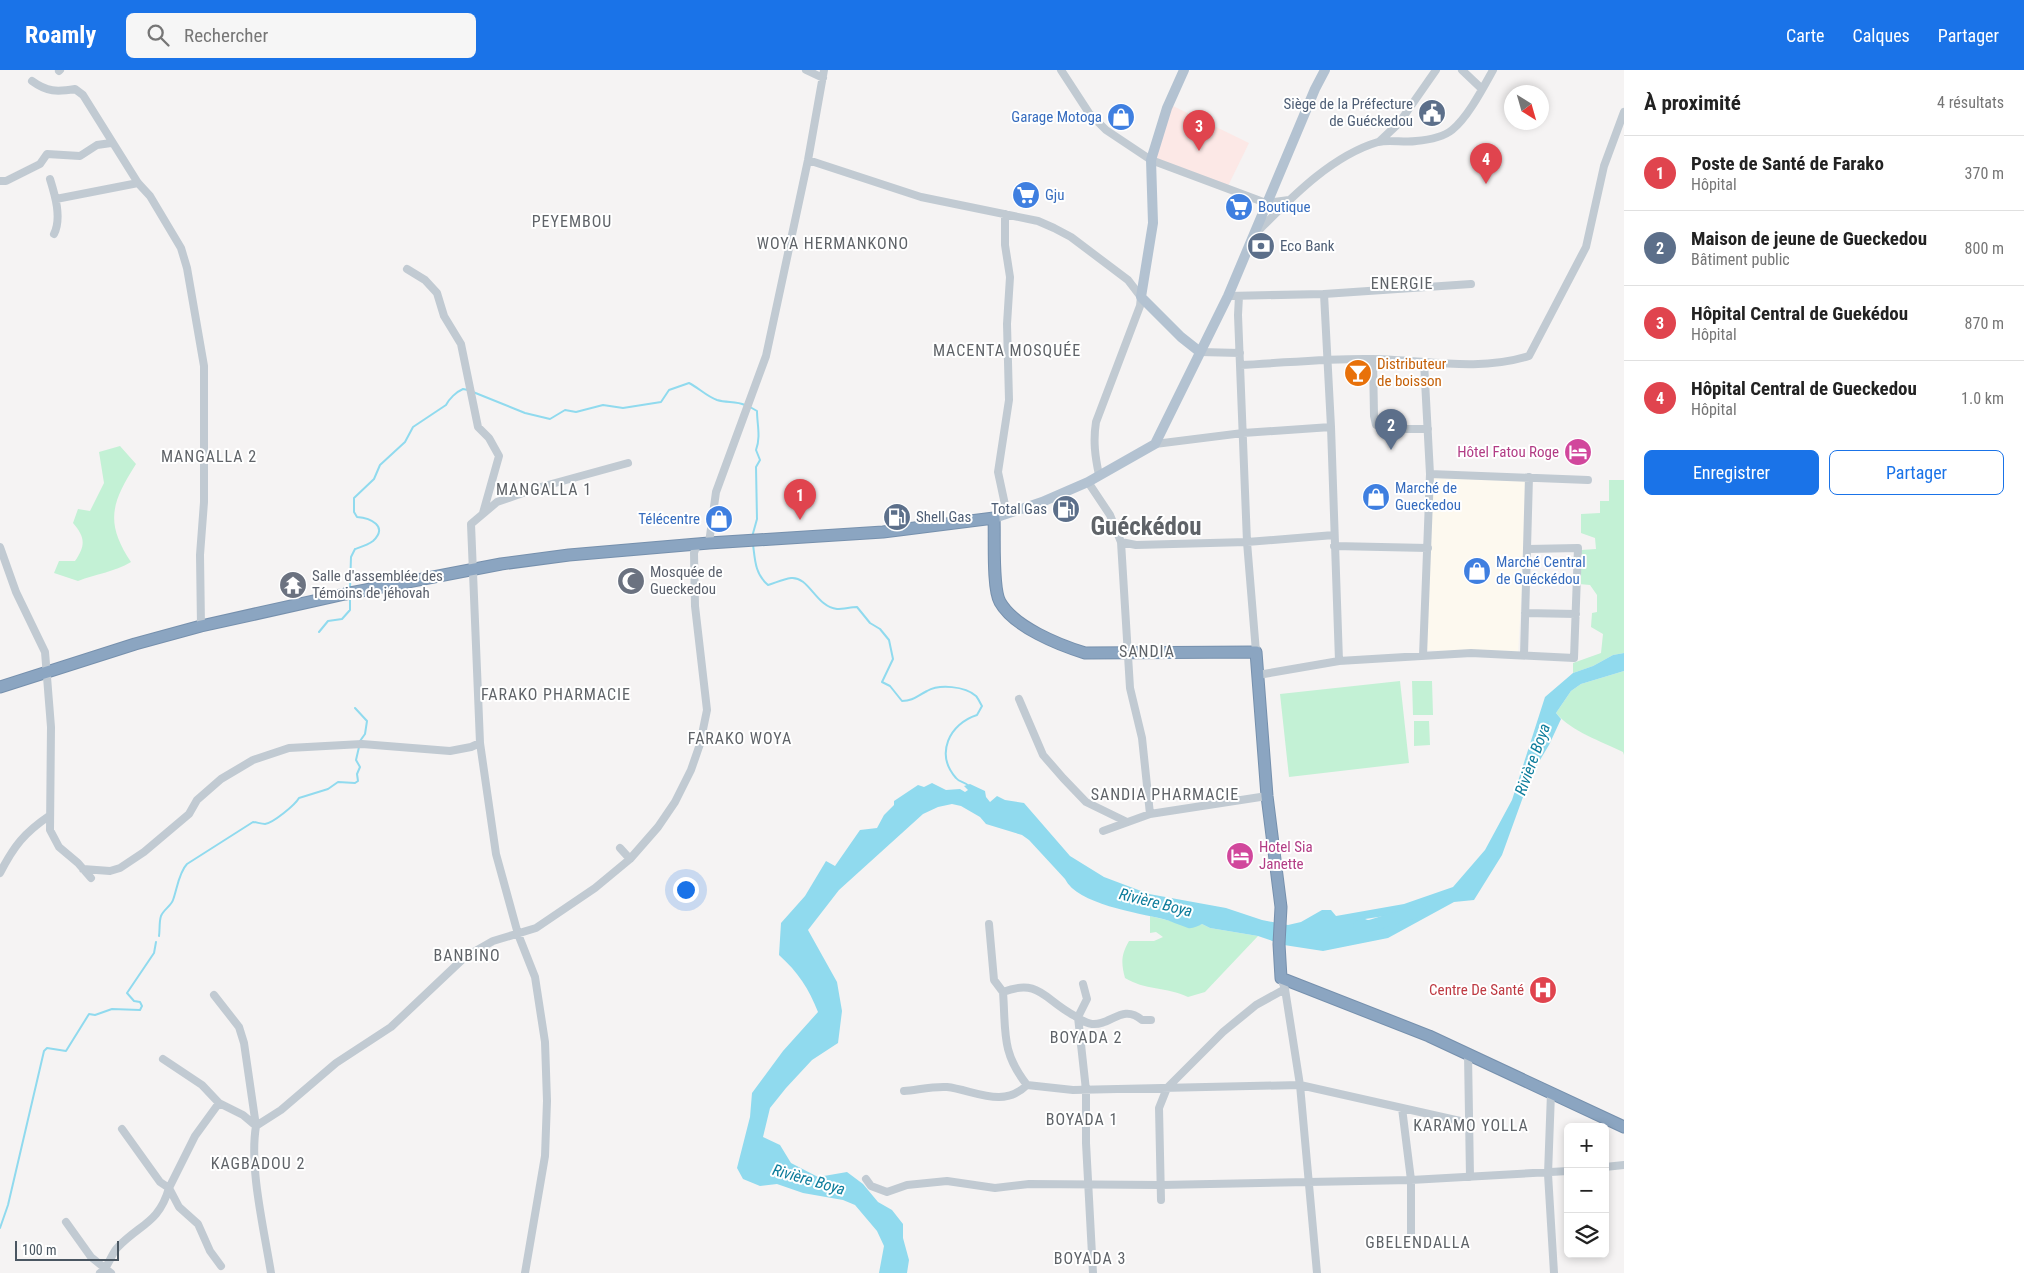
<!DOCTYPE html>
<html lang="fr">
<meta charset="utf-8">
<style>
:root{--surface:#fff;--page:#f6f6f6;--text:#222;--muted:#767676;--line:#e0e0e0;--accent:#1a73e8}
body{margin:0;font-family:"Roboto Condensed",sans-serif;background:var(--page);color:var(--text)}
.controls{position:absolute;right:15px;bottom:15px;display:grid;overflow:hidden;border-radius:8px;box-shadow:0 2px 8px #0003}
.controls button{width:45px;height:45px;display:grid;place-items:center;padding:0;border:0;border-bottom:1px solid var(--line);background:var(--surface);color:var(--text);font:25px sans-serif}
.compass{position:absolute;left:1504px;top:15px;width:45px;height:45px;border-radius:50%;background:var(--surface);box-shadow:0 2px 8px #0003;rotate:143deg}
.scale{position:absolute;left:15px;bottom:12px;width:104px;box-sizing:border-box;padding-left:5px;border:2px solid #4a5661;border-top:0;font-size:14px;line-height:18px;white-space:nowrap;color:#4a5661;-webkit-text-stroke:4px #fff;paint-order:stroke}
.you{position:absolute;left:685px;top:819px;width:18px;height:18px;margin:-12px;border:4px solid #fff;border-radius:50%;background:#1a73e8;box-shadow:0 0 0 8px #1a73e833}
.badge{display:grid;place-items:center;width:32px;height:32px;border-radius:50%;background:var(--accent);color:#fff;font-size:16px;font-weight:700}
.pin{position:absolute;translate:-50% -41px;filter:drop-shadow(0 1px 2px #0008)}
.pin::after{content:'';position:absolute;top:26px;width:18px;height:15px;background:inherit;clip-path:polygon(0 0,100% 0,50% 100%)}
.list{margin:0;padding:0;list-style:none}
h2{display:flex;justify-content:space-between;align-items:center;height:65px;margin:0;padding:0 20px;font-size:21px}
h2 small{font-size:16px;font-weight:400;color:var(--muted)}
.list li{display:grid;grid-template-columns:32px 1fr auto;gap:15px;align-items:center;box-sizing:border-box;height:75px;padding:0 20px;border-top:1px solid var(--line)}
.list b{display:block;font-size:19px;white-space:nowrap}
.list p{margin:0;font-size:16px;white-space:nowrap;color:var(--muted)}
.list em{font-size:16px;font-style:normal;color:var(--muted)}
.actions{display:flex;gap:10px;padding:15px 20px}
.actions a{flex:1;padding:11px 0;border:1px solid var(--accent);border-radius:8px;text-align:center;font-size:18px;color:var(--accent)}
.actions .main{background:var(--accent);color:#fff}
.icon{flex:none;width:28px;height:28px;fill:none;stroke:currentColor;stroke-width:2;stroke-linecap:round;stroke-linejoin:round}
.map{position:relative;flex:none;width:1624px;height:1203px;overflow:hidden}
header{display:flex;align-items:center;gap:30px;box-sizing:border-box;height:70px;padding:0 25px;background:var(--accent);color:#fff}
header strong{font-size:24px}
nav{display:flex;gap:28px;margin-inline-start:auto;font-size:18px}
.search{width:350px;height:45px;background:var(--page);display:flex;align-items:center;gap:12px;box-sizing:border-box;padding:0 18px;border-radius:8px;color:var(--muted);font-size:19px}
main{display:flex}
aside{flex:1;background:var(--surface)}
.map>svg:first-child{display:block}
.commercial{fill:#fdf9ef}
.medical{fill:#fce8e6}
.green{fill:#c3f1d5}
.water{fill:#90daee;fill-rule:evenodd}
.lines{fill:none;stroke-linecap:round;stroke-linejoin:round}
.stream{stroke:#90daee;stroke-width:2}
.river{stroke:#90daee;stroke-width:12}
.highway-casing{stroke:#7690ad;stroke-width:13}
.minor{stroke:#c1cad2;stroke-width:8}
.major{stroke:#b3c2d1;stroke-width:10}
.highway{stroke:#8ba5c1;stroke-width:11}
.labels{text-anchor:middle;stroke-width:4;stroke-linejoin:round;paint-order:stroke}
.service-label{font-size:15px;fill:#4e5e75;stroke:#fff;text-anchor:end}
.shop-label{font-size:15px;fill:#366cbe;stroke:#fff;text-anchor:start}
.food-label{font-size:15px;fill:#c56008;stroke:#fff;text-anchor:start}
.hotel-label{font-size:15px;fill:#b23c85;stroke:#fff;text-anchor:end}
.worship-label{font-size:15px;fill:#5b616d;stroke:#fff;text-anchor:start}
.health-label{font-size:15px;fill:#be3a42;stroke:#fff;text-anchor:end}
.neighbourhood-label{font-size:16px;letter-spacing:1px;fill:#5f6368;stroke:#fff}
.water-label{font-size:16px;font-style:italic;fill:#0c7c9b;stroke:#fff}
.town-label{font-size:25px;font-weight:bold;fill:#5f6368;stroke:#fff}
</style>
<header>
<strong>Roamly</strong>
<div class="search"><svg class="icon" aria-label="search" viewBox="0 0 24 24"><circle cx="10" cy="10" r="6"/><path d="M15 15l6 6"/></svg>Rechercher</div>
<nav><a>Carte</a><a>Calques</a><a>Partager</a></nav>
</header>
<main>
<div class="map">
<svg width="1624" height="1203" viewBox="0 0 1624 1203">
<rect width="100%" height="100%" fill="#f5f3f3"/>
<path class="commercial" d="M1434,408L1528,411L1518,584L1423,580Z"/>
<path class="medical" d="M1169,34L1249,73L1227,118L1151,90Z"/>
<path class="green" d="M120,376L136,394C111,433 105,453 131,492C114,502 96,504 78,511L54,503L59,491H75C86,475 85,467 73,453L78,439L90,441L104,413L99,382Z
M1609,410H1624V583L1613,585L1593,596L1573,603V593L1601,583L1603,564L1591,557L1592,543L1597,542V525L1590,515L1579,514L1581,480L1596,479L1595,468L1581,463V444L1600,443V431H1609Z
M1624,601V685L1623,682C1601,671 1572,662 1556,643L1571,621L1581,614Z
M1400,611L1409,693L1289,707L1280,624Z
M1412,611H1432L1433,645H1413Z
M1414,651H1429L1430,675L1414,676Z
M1150,846L1183,854L1189,858L1202,854L1210,858L1258,866L1205,922L1188,927C1167,917 1144,920 1125,908C1121,893 1121,885 1129,871H1154L1163,867L1156,862L1150,863Z"/>
<path class="water" d="M1624,583V601L1581,614L1571,621L1556,643L1561,649L1549,675L1531,705L1502,785L1474,830L1454,832L1388,868L1323,881L1284,875L1258,866L1210,858L1202,854C1198,856 1192,859 1188,858C1179,855 1171,851 1163,849C1138,843 1077,834 1065,809L1029,770L1022,765L986,754L980,747L961,736L952,734L938,737L923,744L839,820L808,860L837,912L842,941L838,973L812,990L786,1018L770,1038L763,1067L780,1075L791,1093L818,1107L847,1102L863,1114L878,1132L892,1140L903,1154V1168L909,1190L907,1203H879L884,1176L877,1161L855,1135L843,1130L803,1123L777,1114L760,1116L743,1109L737,1098L750,1047L752,1023L783,981L818,942C809,919 798,902 779,885L781,853L805,826L826,791L835,796L860,760L877,758L884,745L894,735V731L918,715L924,717L932,713L946,720L960,719L965,722L968,720L964,716L970,714L985,721L986,727L990,732L997,726L1005,730L1024,733L1070,786L1104,807L1149,824L1226,838L1262,850L1288,855L1301,852L1322,840H1331L1336,846L1404,834L1453,817L1485,780L1512,730L1545,627L1573,603L1593,596L1613,585ZM1404,843L1406,845L1385,857L1365,849Z"/>
<g class="lines">
<path class="stream" d="M473,322L525,343L550,349L565,340L576,342L603,335L623,338L661,332L669,320L689,313C699,318 706,326 717,330C727,333 736,331 745,335
M750,337L757,341C757,354 761,367 756,380L760,390L756,397L757,449L752,467
M753,474C755,490 755,504 768,515C775,513 783,509 791,508C809,506 816,537 837,539C844,539 851,537 857,537L870,553L880,559L889,570L893,589L882,612L890,616L902,631C913,631 917,626 927,621C939,614 965,616 976,626C978,628 980,633 982,636L977,645C949,654 935,684 956,708C959,712 965,712 969,716
M350,518L351,487L355,479C361,477 368,475 373,471C389,456 370,448 357,447L354,442V428L374,409L380,395L405,372L413,357L446,335C449,329 456,322 463,319L468,320
M319,562L328,551L342,549L350,540V528
M355,638L367,651L365,664L360,671
M159,866C160,859 159,852 161,846C164,839 171,836 173,830C177,819 179,802 187,794L253,752C256,752 261,754 265,754C273,753 295,735 299,728L328,719L338,712L355,713L358,711L357,704L360,697L356,690L359,677
M0,1158L8,1135L44,981L47,978L66,981L89,944L95,945L112,939L140,940L142,936L140,932L134,931L127,923L154,883L156,872"/>
<path class="river" d="M1359,856H1370L1421,840"/>
<g class="highway-casing">
<path id="highway" d="M0,617L135,574L201,556L345,524L501,494L569,485L709,473L883,462L994,448C995,467 992,518 1000,532C1014,557 1059,575 1085,583L1256,582L1267,726L1281,837L1279,874L1281,908L1429,966L1624,1057"/>
</g>
<path class="minor" d="M806,0L823,8
M1061,0L1089,43L1106,60L1151,90L1266,133L1289,130
M1462,0L1482,19
M59,1L60,0
M32,11C47,22 57,22 75,19L83,25L138,113L150,126L181,178L187,198L204,296V432L200,485L201,556
M1380,71L1399,53L1436,0
M808,90L921,127L1038,151L1054,158L1071,167L1128,210L1141,227L1140,236L1096,352C1093,371 1095,386 1099,405
M50,109C55,125 62,148 54,164
M0,111H6L40,94L47,84L80,86L97,75L111,73
M56,129L138,113
M1005,144V175L1010,207L1007,254L1009,330L998,402L1007,444
M1257,162C1291,128 1331,86 1378,72C1390,69 1404,73 1416,71C1428,70 1442,68 1452,60C1468,47 1483,18 1493,0
M407,199L425,210L437,223L444,246L461,274L478,357L489,368L499,386L483,443
M1324,224L1471,214
M1228,226L1324,224L1331,357L1339,591
M1239,226L1238,245L1247,472L1256,582
M1200,282L1240,283
M1373,289L1374,346L1376,355L1388,359H1428
M1240,295C1284,293 1329,288 1373,289C1425,290 1478,302 1529,286L1586,177L1604,96L1624,42
M1155,374L1243,363L1331,357
M1430,404L1588,410
M1088,412L1110,445L1121,472L1130,618L1142,668L1150,744
M1121,472L1136,475L1247,472L1334,465
M709,473L716,422L766,286L808,90L824,0
M1334,476L1428,478
M0,477L16,522L45,582L51,657L50,760L59,777L78,793L91,808
M1525,543L1576,544
M1524,585L1529,407
M1423,586L1430,404L1424,292
M1258,605L1339,591L1471,583L1574,588L1578,478L1528,479
M1019,629L1043,685L1063,708L1086,732L1127,752
M1103,761L1150,744L1267,726
M620,778L630,789
M83,799L110,801L120,798L144,782L189,744L197,730L221,709L253,690L289,678L362,674L450,681L471,677L480,673
M0,803C14,776 24,763 49,746
M989,854L994,910L1003,922C1040,908 1044,930 1075,946C1080,949 1085,953 1092,954C1111,956 1122,933 1142,950H1151
M1281,908L1285,919L1300,1015L1317,1203
M1083,914L1087,929L1078,947L1086,1020V1073L1093,1203
M1003,922C1006,962 1001,982 1027,1015L1073,1020L1300,1015L1469,1053
M214,925L239,957L244,973L256,1056L281,1040L336,993L391,957L465,887L493,871L536,858L595,818L630,789L658,757L675,732L691,700L700,674L707,640L695,536L694,483L697,474
M1468,984L1470,1107
M163,989L202,1015L219,1033
M904,1021C917,1020 933,1016 947,1017C974,1020 1003,1039 1027,1015
M1551,1023L1548,1104L1554,1203
M1402,1038L1411,1110V1170
M122,1059L160,1112L169,1118L195,1066L219,1033L243,1045L256,1056C249,1098 264,1159 271,1203
M1605,1097L1624,1095
M866,1109L871,1116L887,1122L907,1115L947,1111L995,1118L1029,1114L1161,1115L1411,1110L1568,1101
M169,1118L179,1137L198,1154L210,1181L221,1196
M1161,1130L1159,1038L1167,1018L1223,962L1256,935L1285,919
M66,1152L91,1187L111,1203
M100,1203C110,1196 110,1185 118,1177C140,1154 159,1153 169,1118
M525,1203L545,1086L547,1031L545,972L535,907L518,864L496,784L480,673L471,454L497,432L537,418L628,393"/>
<path class="major" d="M1184,0L1167,38L1151,90L1153,153L1141,227L1181,267L1200,282
M994,448L1042,432L1088,412L1155,374L1228,226L1315,19L1325,0"/>
<use href="#highway" class="highway"/>
</g>
<defs>
<g id="civic-disc" transform="scale(1.4375)"><circle r="9.5" fill="#5c6f8a" stroke="#fff"/><path d="M-.6-6.5H3V-4.5H.6V-3L4-1V1h2V6H-6V1h2V-1L-.6-3ZM-1.2 2.5V6h2.4V2.5Z" fill="#fff"/></g>
<g id="shop-disc" transform="scale(1.4375)"><circle r="9.5" fill="#3f7fe0" stroke="#fff"/><path d="M-5-2.5h2.3a2.7 3.5 0 0 1 5.4 0H5L5.5 6h-11ZM-1.5-2.5h3a1.5 2.3 0 0 0-3 0Z" fill="#fff"/></g>
<g id="supermarket-disc" transform="scale(1.4375)"><circle r="9.5" fill="#3f7fe0" stroke="#fff"/><path d="M-6-5.5h2.5l.6 2H6L4.5 2H-2.5L-4.4-4H-6ZM-1.5 3.2a1.3 1.3 0 1 0 .1 0ZM3 3.2a1.3 1.3 0 1 0 .1 0Z" fill="#fff"/></g>
<g id="bank-disc" transform="scale(1.4375)"><circle r="9.5" fill="#5c6f8a" stroke="#fff"/><path d="M-6-4H6V4H-6ZM0-2.3a2.3 2.3 0 1 0 0 4.6a2.3 2.3 0 1 0 0-4.6Z" fill="#fff"/></g>
<g id="bar-disc" transform="scale(1.4375)"><circle r="9.5" fill="#e8710a" stroke="#fff"/><path d="M-6-5H6L.8 .8V4.5H3.5V6h-7V4.5H-.8V.8Z" fill="#fff"/></g>
<g id="hotel-disc" transform="scale(1.4375)"><circle r="9.5" fill="#d1479c" stroke="#fff"/><path d="M-6-4.5h1.5V1H6V5H4.5V3h-9V5H-6ZM-4 0a1.8 1.8 0 1 1 3.6 0ZM.5 0V-2.5h3Q6-2.5 6 0Z" fill="#fff"/></g>
<g id="fuel-disc" transform="scale(1.4375)"><circle r="9.5" fill="#5c6f8a" stroke="#fff"/><path d="M-5.5-6h7V0h2V4h1.3V-2.5L3-4.5l.8-.8L6-3V5H2.5V1h-1V6h-7ZM-4.2-4.7v3.2H.2V-4.7Z" fill="#fff"/></g>
<g id="mosque-disc" transform="scale(1.4375)"><circle r="9.5" fill="#6b7280" stroke="#fff"/><path d="M3.5-4.9A6 6 0 1 0 3.5 4.9A5 5 0 1 1 3.5-4.9Z" fill="#fff"/></g>
<g id="temple-disc" transform="scale(1.4375)"><circle r="9.5" fill="#6b7280" stroke="#fff"/><path d="M0-6L5-2H3V0L6.5 2.5H4V6H1.5V3h-3V6H-4V2.5H-6.5L-3 0V-2H-5Z" fill="#fff"/></g>
<g id="hospital-disc" transform="scale(1.4375)"><circle r="9.5" fill="#e0444e" stroke="#fff"/><path d="M-5-5h3v3.5h4V-5h3V5h-3V1.5h-4V5h-3Z" fill="#fff"/></g>
</defs>
<g fill-rule="evenodd">
<use href="#civic-disc" x="1432" y="43"/>
<use href="#shop-disc" x="1121" y="47"/>
<use href="#supermarket-disc" x="1026" y="125"/>
<use href="#supermarket-disc" x="1239" y="137"/>
<use href="#bank-disc" x="1261" y="176"/>
<use href="#bar-disc" x="1358" y="303"/>
<use href="#hotel-disc" x="1578" y="382"/>
<use href="#shop-disc" x="1376" y="427"/>
<use href="#fuel-disc" x="1066" y="439"/>
<use href="#fuel-disc" x="897" y="447"/>
<use href="#shop-disc" x="719" y="449"/>
<use href="#shop-disc" x="1477" y="501"/>
<use href="#mosque-disc" x="631" y="511"/>
<use href="#temple-disc" x="293" y="515"/>
<use href="#hotel-disc" x="1240" y="786"/>
<use href="#hospital-disc" x="1543" y="920"/>
</g>
<g class="labels">
<g class="service-label">
<text x="1413" y="39">Siège de la Préfecture<tspan x="1413" dy="17">de Guéckedou</tspan></text>
<text x="1280" y="181" text-anchor="start">Eco Bank</text>
<text x="1047" y="444">Total Gas</text>
<text x="916" y="452" text-anchor="start">Shell Gas</text>
</g>
<g class="shop-label">
<text x="1102" y="52" text-anchor="end">Garage Motoga</text>
<text x="1045" y="130">Gju</text>
<text x="1258" y="142">Boutique</text>
<text x="1395" y="423">Marché de<tspan x="1395" dy="17">Gueckedou</tspan></text>
<text x="700" y="454" text-anchor="end">Télécentre</text>
<text x="1496" y="497">Marché Central<tspan x="1496" dy="17">de Guéckédou</tspan></text>
</g>
<g class="food-label">
<text x="1377" y="299">Distributeur<tspan x="1377" dy="17">de boisson</tspan></text>
</g>
<g class="hotel-label">
<text x="1559" y="387">Hôtel Fatou Roge</text>
<text x="1259" y="782" text-anchor="start">Hotel Sia<tspan x="1259" dy="17">Janette</tspan></text>
</g>
<g class="worship-label">
<text x="650" y="507">Mosquée de<tspan x="650" dy="17">Gueckedou</tspan></text>
<text x="312" y="511">Salle d'assemblée des<tspan x="312" dy="17">Témoins de jéhovah</tspan></text>
</g>
<g class="health-label">
<text x="1524" y="925">Centre De Santé</text>
</g>
<g class="neighbourhood-label">
<text x="572" y="157">PEYEMBOU</text>
<text x="833" y="179">WOYA HERMANKONO</text>
<text x="1402" y="219">ENERGIE</text>
<text x="1007" y="286">MACENTA MOSQUÉE</text>
<text x="209" y="392">MANGALLA 2</text>
<text x="544" y="425">MANGALLA 1</text>
<text x="1147" y="587">SANDIA</text>
<text x="556" y="630">FARAKO PHARMACIE</text>
<text x="740" y="674">FARAKO WOYA</text>
<text x="1165" y="730">SANDIA PHARMACIE</text>
<text x="467" y="891">BANBINO</text>
<text x="1086" y="973">BOYADA 2</text>
<text x="1082" y="1055">BOYADA 1</text>
<text x="1471" y="1061">KARAMO YOLLA</text>
<text x="258" y="1099">KAGBADOU 2</text>
<text x="1418" y="1178">GBELENDALLA</text>
<text x="1090" y="1194">BOYADA 3</text>
</g>
<g class="water-label">
<text transform="translate(1532 689) rotate(-70)" y="6">Rivière Boya</text>
<text transform="translate(1156 832) rotate(14)" y="6">Rivière Boya</text>
<text transform="translate(809 1109) rotate(16)" y="6">Rivière Boya</text>
</g>
<g class="town-label">
<text x="1146" y="465">Guéckédou</text>
</g>
</g>
</svg>
<div class="controls">
<button>+</button>
<button>−</button>
<button><svg class="icon" aria-label="layers" viewBox="0 0 24 24"><path d="M12 4l9 5-9 5-9-5zM3 14l9 5 9-5"/></svg></button>
</div>
<svg class="compass" viewBox="-18 -18 36 36"><path d="M0-13l5 13h-10z" fill="#e53935"/><path d="M0 13l5-13h-10z" fill="#767676"/></svg>
<div class="scale">100 m</div>
<div class="you"></div>
<div class="pin badge" style="left:800px;top:450px;background:#e0444e">1</div>
<div class="pin badge" style="left:1391px;top:380px;background:#5c6f8a">2</div>
<div class="pin badge" style="left:1199px;top:81px;background:#e0444e">3</div>
<div class="pin badge" style="left:1486px;top:114px;background:#e0444e">4</div>
</div>
<aside>
<h2>À proximité<small>4 résultats</small></h2>
<ul class="list">
<li><span class="badge" style="background:#e0444e">1</span><div><b>Poste de Santé de Farako</b><p>Hôpital</p></div><em>370 m</em></li>
<li><span class="badge" style="background:#5c6f8a">2</span><div><b>Maison de jeune de Gueckedou</b><p>Bâtiment public</p></div><em>800 m</em></li>
<li><span class="badge" style="background:#e0444e">3</span><div><b>Hôpital Central de Guekédou</b><p>Hôpital</p></div><em>870 m</em></li>
<li><span class="badge" style="background:#e0444e">4</span><div><b>Hôpital Central de Gueckedou</b><p>Hôpital</p></div><em>1.0 km</em></li>
</ul>
<div class="actions"><a class="main">Enregistrer</a><a>Partager</a></div>
</aside>
</main>
